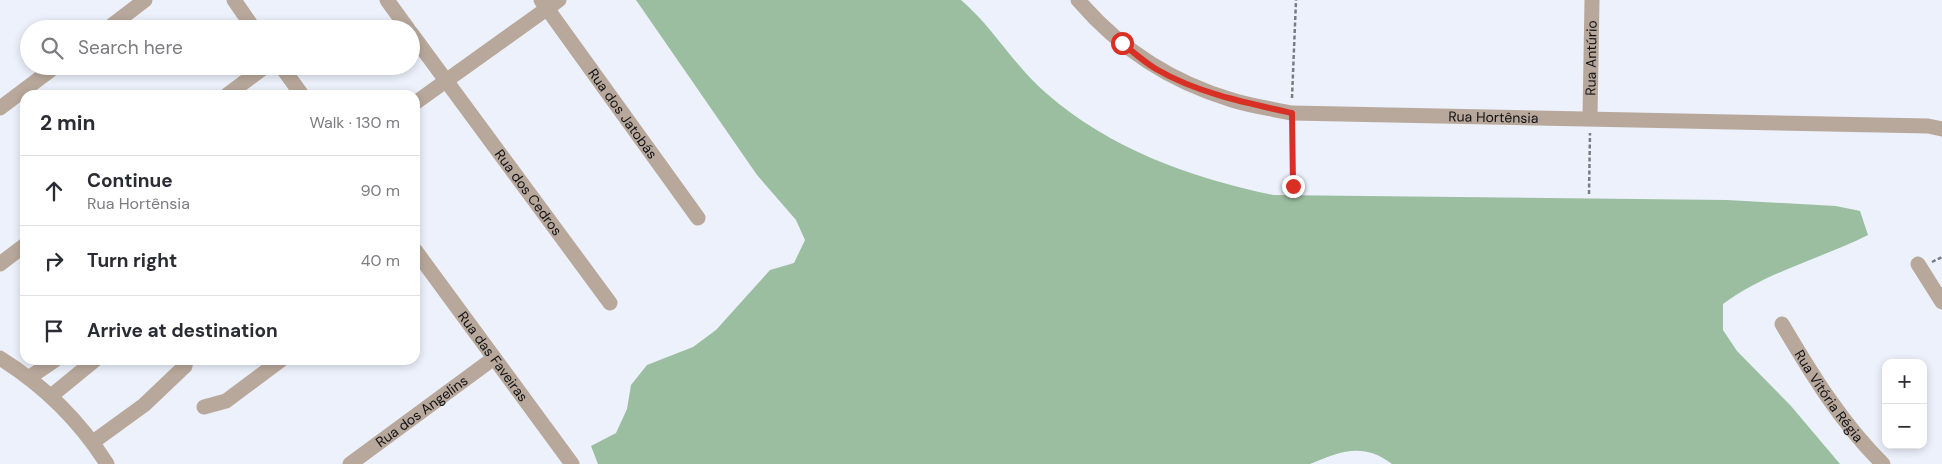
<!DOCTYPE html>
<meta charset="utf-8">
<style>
:root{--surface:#fff;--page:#f2f2f3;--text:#2b2b33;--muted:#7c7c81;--line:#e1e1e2}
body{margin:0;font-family:"DM Sans",sans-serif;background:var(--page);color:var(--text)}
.controls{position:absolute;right:15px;bottom:15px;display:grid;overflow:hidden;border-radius:10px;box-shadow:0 2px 8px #0003}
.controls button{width:45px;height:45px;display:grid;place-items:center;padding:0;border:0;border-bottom:1px solid var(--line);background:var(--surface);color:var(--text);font:25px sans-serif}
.stop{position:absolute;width:15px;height:15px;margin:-11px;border:4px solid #d93025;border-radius:50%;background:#fff}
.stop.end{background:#d93025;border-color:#fff;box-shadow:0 1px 5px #0008}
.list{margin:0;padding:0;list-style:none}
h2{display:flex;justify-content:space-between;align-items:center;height:65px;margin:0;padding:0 20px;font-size:21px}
h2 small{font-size:16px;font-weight:400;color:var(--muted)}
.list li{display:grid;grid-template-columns:32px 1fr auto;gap:15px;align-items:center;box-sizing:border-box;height:70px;padding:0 20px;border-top:1px solid var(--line)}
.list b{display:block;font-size:19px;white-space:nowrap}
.list p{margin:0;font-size:16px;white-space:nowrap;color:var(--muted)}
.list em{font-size:16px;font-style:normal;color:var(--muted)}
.icon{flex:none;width:28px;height:28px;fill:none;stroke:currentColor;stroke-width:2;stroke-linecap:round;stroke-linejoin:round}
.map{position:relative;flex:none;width:1942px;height:464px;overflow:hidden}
.search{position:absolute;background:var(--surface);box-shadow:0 2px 8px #0003;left:20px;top:20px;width:400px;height:55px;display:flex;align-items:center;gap:12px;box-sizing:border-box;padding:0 18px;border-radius:28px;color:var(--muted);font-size:19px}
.panel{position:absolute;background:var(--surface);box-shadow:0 2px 8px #0003;left:20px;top:90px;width:400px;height:275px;border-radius:15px}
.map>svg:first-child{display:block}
.forest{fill:#9bbea0}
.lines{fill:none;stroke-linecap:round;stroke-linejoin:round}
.path{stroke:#787b82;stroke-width:2.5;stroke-dasharray:4 2.5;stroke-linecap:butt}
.minor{stroke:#b8a89b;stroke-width:15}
.route{stroke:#d93025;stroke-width:6}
.labels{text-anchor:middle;stroke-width:4;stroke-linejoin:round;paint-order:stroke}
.street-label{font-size:14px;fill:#0f1014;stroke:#fff}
</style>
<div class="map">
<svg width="1942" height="464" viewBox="0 0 1942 464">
<rect width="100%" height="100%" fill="#ecf1fc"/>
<path class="forest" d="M636,0H961C993,27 1014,66 1046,93C1110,149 1191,178 1273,195L1727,200L1836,206L1860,211L1868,235C1820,259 1766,272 1723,304V330L1737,351L1791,406L1840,464H1392C1364,442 1340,451 1310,464H598L591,446L616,433L627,409L631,385L647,365L693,347L716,330L770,270L794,263L805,240L796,220L757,175Z"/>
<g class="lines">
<path class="path" d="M1292,98L1296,0
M1292,126L1293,186
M1589,194L1590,133
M1932,262L1942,257"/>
<g class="minor">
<path d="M234,0L254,29"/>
<path d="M387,0L408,29"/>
<path id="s1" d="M541,0L698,218"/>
<path id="s2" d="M1078,0C1119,48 1171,82 1232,100C1251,106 1272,109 1292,113L1928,126L1942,129"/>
<path d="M107,29L145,0"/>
<path id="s3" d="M411,33L610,303"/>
<path d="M281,66L302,95"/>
<path d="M227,95L266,66"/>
<path d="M415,103L559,0"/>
<path d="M0,108L56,66"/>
<path id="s4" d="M1590,117L1592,0"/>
<path id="s5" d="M415,250L572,464"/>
<path d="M0,264L25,245"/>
<path d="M1918,264L1942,302"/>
<path id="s6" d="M1782,324C1811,373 1842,424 1883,464"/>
<path d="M0,358C43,385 80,421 107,464"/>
<path d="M30,377L55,360"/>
<path d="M51,396L95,360"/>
<path d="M204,407L226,401L281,360"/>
<path d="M93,442L144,405L185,366L186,360"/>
<path id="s7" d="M350,464L494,358"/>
</g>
</g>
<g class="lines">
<path class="route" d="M1122,43C1133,52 1144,62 1156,69C1197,93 1246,103 1292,113L1293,186"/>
</g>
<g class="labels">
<g class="street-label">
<text dy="5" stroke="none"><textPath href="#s4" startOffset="59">Rua Antúrio</textPath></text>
<text dy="5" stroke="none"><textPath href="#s1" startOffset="140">Rua dos Jatobás</textPath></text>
<text dy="5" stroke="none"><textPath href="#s2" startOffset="449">Rua Hortênsia</textPath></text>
<text dy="5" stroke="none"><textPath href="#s3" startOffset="198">Rua dos Cedros</textPath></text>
<text dy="5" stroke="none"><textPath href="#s5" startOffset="132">Rua das Faveiras</textPath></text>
<text dy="5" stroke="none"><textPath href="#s6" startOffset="86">Rua Vitória Régia</textPath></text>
<text dy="5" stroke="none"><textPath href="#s7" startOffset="89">Rua dos Angelins</textPath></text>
</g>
</g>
</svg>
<div class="controls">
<button>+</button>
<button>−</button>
</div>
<div class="stop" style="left:1122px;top:43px"></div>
<div class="stop end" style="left:1293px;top:186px"></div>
<div class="search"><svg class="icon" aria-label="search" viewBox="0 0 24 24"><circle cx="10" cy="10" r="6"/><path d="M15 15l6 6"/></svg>Search here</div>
<section class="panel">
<h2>2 min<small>Walk · 130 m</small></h2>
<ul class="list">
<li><svg class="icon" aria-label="ahead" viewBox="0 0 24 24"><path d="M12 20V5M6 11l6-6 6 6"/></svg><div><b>Continue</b><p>Rua Hortênsia</p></div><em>90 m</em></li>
<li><svg class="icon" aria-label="right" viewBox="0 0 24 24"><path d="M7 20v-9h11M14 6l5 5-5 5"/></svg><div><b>Turn right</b></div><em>40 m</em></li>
<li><svg class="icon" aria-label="arrive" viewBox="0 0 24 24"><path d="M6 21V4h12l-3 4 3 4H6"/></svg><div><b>Arrive at destination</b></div></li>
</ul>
</section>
</div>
